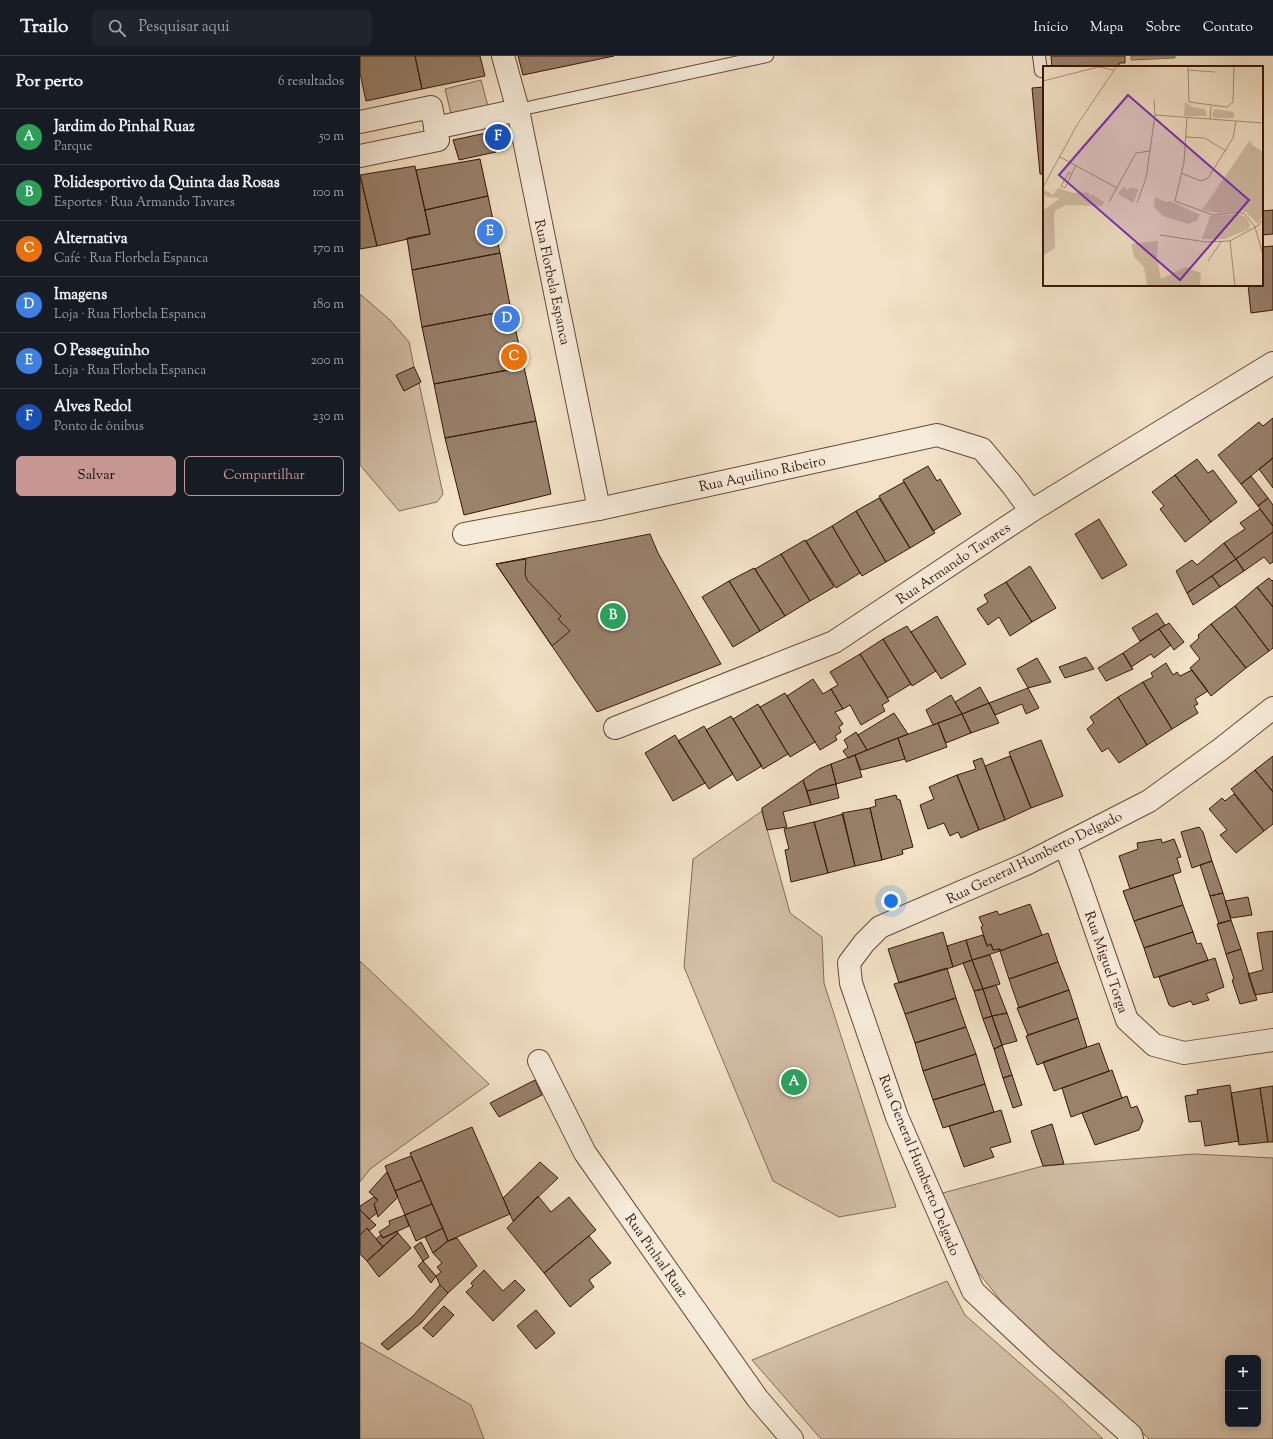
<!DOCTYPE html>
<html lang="pt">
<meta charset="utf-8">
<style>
:root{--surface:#171b24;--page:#20242c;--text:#f1f3f6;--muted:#9ea1a6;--line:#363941;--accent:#c59692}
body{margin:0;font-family:"Sorts Mill Goudy",serif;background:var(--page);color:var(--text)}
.controls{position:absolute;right:12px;bottom:12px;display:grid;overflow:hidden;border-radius:6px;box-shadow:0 2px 10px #0003}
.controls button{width:36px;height:36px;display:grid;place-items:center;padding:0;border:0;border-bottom:1px solid var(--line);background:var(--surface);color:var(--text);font:20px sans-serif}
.you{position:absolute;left:531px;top:845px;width:14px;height:14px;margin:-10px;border:3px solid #fff;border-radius:50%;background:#1a73e8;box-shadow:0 0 0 6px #1a73e833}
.badge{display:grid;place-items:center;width:26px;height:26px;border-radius:50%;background:var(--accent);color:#fff;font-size:13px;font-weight:700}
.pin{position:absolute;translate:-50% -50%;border:2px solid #fff;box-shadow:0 1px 4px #0006}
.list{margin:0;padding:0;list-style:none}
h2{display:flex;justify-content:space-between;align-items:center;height:52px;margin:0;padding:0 16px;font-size:17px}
h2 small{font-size:13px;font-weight:400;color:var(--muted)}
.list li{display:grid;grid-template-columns:26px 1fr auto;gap:12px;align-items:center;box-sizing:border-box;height:56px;padding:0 16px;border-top:1px solid var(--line)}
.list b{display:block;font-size:15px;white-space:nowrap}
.list p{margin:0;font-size:13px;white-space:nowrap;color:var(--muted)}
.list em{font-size:13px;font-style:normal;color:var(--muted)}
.actions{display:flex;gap:8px;padding:12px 16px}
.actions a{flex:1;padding:9px 0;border:1px solid var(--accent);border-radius:6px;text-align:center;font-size:14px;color:var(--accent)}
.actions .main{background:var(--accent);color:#111}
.icon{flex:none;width:22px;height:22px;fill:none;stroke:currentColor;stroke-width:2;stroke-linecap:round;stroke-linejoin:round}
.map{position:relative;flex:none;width:913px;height:1383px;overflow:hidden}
header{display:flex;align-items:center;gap:24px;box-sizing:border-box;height:56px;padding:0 20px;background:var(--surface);border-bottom:1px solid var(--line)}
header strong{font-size:19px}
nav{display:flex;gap:22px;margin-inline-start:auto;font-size:14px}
.search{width:280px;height:36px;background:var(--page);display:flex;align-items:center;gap:10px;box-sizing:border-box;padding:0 14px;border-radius:6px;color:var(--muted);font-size:15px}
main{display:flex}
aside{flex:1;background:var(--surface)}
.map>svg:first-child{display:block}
.green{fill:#d3bfa7;stroke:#866b58;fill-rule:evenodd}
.water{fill:#b39d86;stroke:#826754}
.building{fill:#99816c;stroke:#381709}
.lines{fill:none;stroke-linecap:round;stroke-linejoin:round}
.service-casing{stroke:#674a38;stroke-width:14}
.minor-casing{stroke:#674a38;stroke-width:24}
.tertiary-casing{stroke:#674a38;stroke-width:24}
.service{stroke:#f7ecdb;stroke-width:12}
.minor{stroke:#f7ecdb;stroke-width:22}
.tertiary{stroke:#f7ecdb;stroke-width:22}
.labels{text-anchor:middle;stroke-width:3.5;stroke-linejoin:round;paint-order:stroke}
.street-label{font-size:14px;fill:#381709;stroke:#f7ecdb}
.inset-road{fill:none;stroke:#a8917b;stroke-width:1}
.view{fill:#7b2cbf;fill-opacity:0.15;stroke:#7b2cbf;stroke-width:2}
.inset-edge{fill:none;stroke:#381709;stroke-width:2}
</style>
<header>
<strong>Trailo</strong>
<div class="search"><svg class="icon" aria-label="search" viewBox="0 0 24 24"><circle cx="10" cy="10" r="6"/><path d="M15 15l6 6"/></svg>Pesquisar aqui</div>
<nav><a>Início</a><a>Mapa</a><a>Sobre</a><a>Contato</a></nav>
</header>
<main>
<aside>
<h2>Por perto<small>6 resultados</small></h2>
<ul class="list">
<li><span class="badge" style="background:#2e9e5b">A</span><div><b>Jardim do Pinhal Ruaz</b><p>Parque</p></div><em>50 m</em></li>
<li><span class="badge" style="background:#2e9e5b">B</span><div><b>Polidesportivo da Quinta das Rosas</b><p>Esportes · Rua Armando Tavares</p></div><em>100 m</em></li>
<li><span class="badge" style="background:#e8710a">C</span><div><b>Alternativa</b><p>Café · Rua Florbela Espanca</p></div><em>170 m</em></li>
<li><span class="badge" style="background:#3f7fe0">D</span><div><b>Imagens</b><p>Loja · Rua Florbela Espanca</p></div><em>180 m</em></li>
<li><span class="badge" style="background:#3f7fe0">E</span><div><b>O Pesseguinho</b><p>Loja · Rua Florbela Espanca</p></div><em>200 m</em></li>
<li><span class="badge" style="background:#1a4fb4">F</span><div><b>Alves Redol</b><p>Ponto de ônibus</p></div><em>230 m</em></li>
</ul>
<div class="actions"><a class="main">Salvar</a><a>Compartilhar</a></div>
</aside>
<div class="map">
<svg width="913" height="1383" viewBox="0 0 913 1383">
<rect width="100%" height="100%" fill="#f3e2c7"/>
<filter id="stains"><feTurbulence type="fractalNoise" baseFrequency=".005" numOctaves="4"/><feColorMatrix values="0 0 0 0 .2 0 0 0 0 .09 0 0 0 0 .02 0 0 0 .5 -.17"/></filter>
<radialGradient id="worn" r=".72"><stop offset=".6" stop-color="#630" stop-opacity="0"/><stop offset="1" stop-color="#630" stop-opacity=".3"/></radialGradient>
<path class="green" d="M121,24L129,54L92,62L85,33Z
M0,238L30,264L49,286L54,311L36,320L44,335L59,327L83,438L77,446L39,455L0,409Z
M402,755L430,857L462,881L464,927L536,1151L479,1161L413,1125L324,911L333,803Z
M0,905L129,1028L10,1113L0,1126Z
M834,1098L913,1102V1383H789L736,1332L657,1265L618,1216L579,1138L683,1110ZM868,1302H898V1368H868Z
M587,1225L605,1259L694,1337L743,1383H461L392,1304Z
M0,1286L111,1349L124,1383H0Z"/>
<path class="water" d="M771,0H815V2L771,4Z"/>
<path class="building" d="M0,0H55L62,33L6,45L0,17Z
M55,0H120L125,20L62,33Z
M158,0H254L163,19Z
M691,0H765V7H759V11H692Z
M684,31V118H680L672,32Z
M131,76L136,96L99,104L93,84Z
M120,103L128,140L65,154L56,114Z
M55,110L70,178L17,190L0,119Z
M0,119L17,190L0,193Z
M128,140L140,197L52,214L47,182L70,178L65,154Z
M913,154V178L902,179V155Z
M913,190V254L891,257L888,229H902V191Z
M140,197L151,254L62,271L52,214Z
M151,254L164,311L74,328L62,271Z
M54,311L61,326L44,335L36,319Z
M164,311L176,365L85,382L74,328Z
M913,362V402L881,428L858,399L899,366L903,370Z
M176,365L191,438L104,459L85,382Z
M913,402V432L899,413Z
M837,403L848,417L853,414L877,446L851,466L815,419Z
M568,410L577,425L580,423L601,458L573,475L543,424Z
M815,419L851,466L825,486L800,453L804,450L792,436Z
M891,420L908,442L898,450L881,428Z
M544,426L575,477L550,492L519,440Z
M519,442L550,492L526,506L496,455Z
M908,442L913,449V470L898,450Z
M900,453L913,470V476L876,503L864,487L885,473L880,467Z
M496,455L526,506L502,520L472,470Z
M739,463L767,509L742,523L715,478Z
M472,470L500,517L476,532L446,485Z
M913,476V506L910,508L904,501L884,515L876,503Z
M290,478L298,497L361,608L237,656L136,508Z
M445,484L474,531L450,545L421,498Z
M864,487L876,503L827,537L816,515L832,504L837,509Z
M421,498L450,545L425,560L395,513Z
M166,503L165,518L167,524L201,560L198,563L210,575L192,590L136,508Z
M876,503L884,515L860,531L852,520Z
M670,510L696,552L672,566L646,526Z
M394,512L425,560L400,575L369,525Z
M852,520L860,531L833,549L827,537Z
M909,522L912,525L913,524V551L897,531Z
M369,525L400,575L373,591L342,541Z
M646,526L672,566L650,580L639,561L628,569L617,553L628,546L624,539Z
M897,531L913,551V592L909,595L875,550Z
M875,550L909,595L886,612L851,568Z
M797,557L805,569L780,585L772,572Z
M577,560L606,608L581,623L551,576Z
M809,567L824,586L814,594L799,573Z
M851,568L886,612L851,640L830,612L840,603L830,590L839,582L838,579Z
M547,570L576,615L552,630L523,583Z
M799,573L811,589L794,602L791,598L771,611L763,597Z
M523,583L551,628L528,642L500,598Z
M763,597L773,613L746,625L738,612Z
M500,598L529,645L522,649L525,655L501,669L490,649L483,653L471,633L478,629L470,616Z
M726,601L734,613L705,622L699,611Z
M677,602L691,626L668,632L657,613Z
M806,607L813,619L817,616L820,620L832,614L848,635L835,643L838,648L834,650L838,657L812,673L783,626L793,621L791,617Z
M453,623L463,638L471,633L483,653L475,656L483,668L479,671L481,676L475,680L477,684L460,694L427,640Z
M783,626L812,673L787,689L758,641Z
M620,631L629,647L602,658L595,646Z
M668,632L679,652L666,658L662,648L635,659L629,647Z
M425,637L455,686L430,701L400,651Z
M591,639L602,658L573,669L566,654Z
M758,641L787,689L759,707L748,692L742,696L727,673L734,667L730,661Z
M629,647L639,667L611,677L602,658Z
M398,648L428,698L403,713L373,663Z
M534,657L548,678L507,694L498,679Z
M602,658L611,677L586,687L578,667Z
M371,660L402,710L377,725L346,674Z
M578,667L587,691L546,706L538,682Z
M344,670L373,718L349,733L318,685Z
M496,676L507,694L488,702L483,695L488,691L484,684Z
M315,679L345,727L313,745L285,697Z
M538,682L545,703L501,714L495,699Z
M681,684L703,740L671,752L649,696Z
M495,699L502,721L476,728L471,708Z
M650,700L671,752L645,764L625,710Z
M913,700V736L895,714Z
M622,702L645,764L619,774L597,719L616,713L613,705Z
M471,708L476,728L447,735L443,724L459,713Z
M895,714L913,736V768L904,775L871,733Z
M597,719L619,774L601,782L598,776L590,780L584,767L568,773L560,749L574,743L569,731Z
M443,724L451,749L423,756L427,771L407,774L402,755V752Z
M476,728L479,742L451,749L447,735Z
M874,738L904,775L876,797L860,779L867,774L849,753L862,742L865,745Z
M536,739L537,743L540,744L553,791L542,794L543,798L522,804L510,752L516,750L515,744Z
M510,752L522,804L495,810L482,757Z
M483,758L495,810L468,817L454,766Z
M454,766L468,817L431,826L425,794L429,793L424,773Z
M839,771L843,776L852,805L832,812L821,776Z
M801,783L802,787L814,783L821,801L817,802L821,816L770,833L759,800L778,793L777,787Z
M852,805L863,837L850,840L840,809Z
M813,819L823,849L774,865L763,835Z
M863,837L871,864L859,868L850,840Z
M888,841L892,859L871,862L865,845Z
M670,848L682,879L640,895V893L633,894L631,888L627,890L621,871L623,870L619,861L637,855L639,859Z
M823,849L833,876L784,892L774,865Z
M871,864L881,893L866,898L857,868Z
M913,875V936L895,939L888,918L903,914L897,877Z
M583,876L593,911L539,927L528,893Z
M833,876L837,888L841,887L848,904L794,922L784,892Z
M688,877L698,906L649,923L640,895Z
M623,879L627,890L631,888L633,894L640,893V895L612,904L606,884Z
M606,884L612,904L593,911L587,890Z
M881,893L897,944L880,948L872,924L874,923L866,898Z
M630,899L640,928L623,933L612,904Z
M855,902L864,931L846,938L849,944L833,949L831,945L813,951L809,949L799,921Z
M612,904L623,933L614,935L603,907Z
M698,906L709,934L659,952L649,923Z
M587,912L596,942L545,958L534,928Z
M636,929L647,957L632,960L623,933Z
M623,933L632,960L623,963L614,935Z
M709,934L718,962L668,979L657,952Z
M596,942L606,971L555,987L545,958Z
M647,957L657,985L642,989L632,960Z
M632,960L642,989L634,993L623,963Z
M718,962L727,991L677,1009L666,980Z
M606,971L616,998L563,1015L555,987Z
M739,987L749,1015L694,1035L683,1006Z
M642,989L652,1019L643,1022L634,993Z
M616,998L625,1028L573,1044L563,1015Z
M752,1014L762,1042L711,1061L702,1032Z
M652,1019L662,1049L653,1052L643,1022Z
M175,1024L182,1039L139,1061L130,1047Z
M625,1028L634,1056L583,1072L573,1044Z
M870,1029L879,1085L845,1090L841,1065L829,1066L825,1040L838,1038L837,1034Z
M913,1030V1086H908L900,1032Z
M900,1032L908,1086L879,1089L871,1037Z
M767,1040L771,1052L777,1050L783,1065L779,1074L735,1089L722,1057Z
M641,1054L651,1086L630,1092L634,1101L604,1111L589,1070Z
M692,1068L704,1108L683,1110L671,1075Z
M112,1071L150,1158L88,1185L50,1097Z
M51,1100L62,1124L35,1135L25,1110Z
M180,1106L198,1122L153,1165L143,1142Z
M27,1116L38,1141L18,1161L14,1148L18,1144L9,1136Z
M62,1124L72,1148L45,1159L35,1135Z
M178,1140L191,1156L209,1141L236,1174L184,1217L147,1172Z
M14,1141L18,1144L14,1148L17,1157L9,1163L0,1154V1150Z
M72,1148L83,1172L56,1185L45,1159Z
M0,1154L16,1169L9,1175L7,1172L0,1179Z
M45,1159L49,1170L23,1182L19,1176L30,1169L29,1165Z
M7,1172L23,1191L7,1205L0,1198V1179Z
M83,1172L88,1185L73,1197L65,1181Z
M37,1175L38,1177L23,1191L16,1183L21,1179L23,1182Z
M38,1177L51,1192L19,1221L7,1205Z
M229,1180L251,1207L229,1224L234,1231L210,1251L184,1217Z
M97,1182L117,1210L88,1237L80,1229L76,1220L81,1216L77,1211L82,1207L73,1197L88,1185Z
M61,1186L69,1201L63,1205L54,1191Z
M63,1205L76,1220L71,1227L58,1210Z
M124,1214L143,1235L155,1224L165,1234L133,1265L106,1236L113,1230L111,1227Z
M80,1229L88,1237L61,1267L28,1294L21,1288L53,1260Z
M84,1250L94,1259L73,1281L63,1272Z
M176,1254L195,1277L176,1293L157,1270Z"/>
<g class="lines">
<g class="service-casing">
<path id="service" d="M679,0L681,15
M158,54L407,0"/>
</g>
<g class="minor-casing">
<path id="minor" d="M0,66L71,51L78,84L0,100
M75,72L158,54
M104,478L239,453
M255,672L474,586L671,455
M705,789L720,829L767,964L794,989L824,997L913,984
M179,1005L225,1097L397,1342L432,1383
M772,1383L771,1379L682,1300L613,1235L537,1061L491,927L489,907L504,887L520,871L666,808L789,745L861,693L913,652"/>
</g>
<g class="tertiary-casing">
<path id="tertiary" d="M143,0L158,54L239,453L577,379L622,393L652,429L671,455L913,307"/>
</g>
<use href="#service" class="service"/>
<use href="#minor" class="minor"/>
<use href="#tertiary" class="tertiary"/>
</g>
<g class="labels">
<g class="street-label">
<text transform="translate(193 226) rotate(78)" y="5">Rua Florbela Espanca</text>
<text transform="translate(402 417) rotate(-12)" y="5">Rua Aquilino Ribeiro</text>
<text transform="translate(593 507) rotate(-34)" y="5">Rua Armando Tavares</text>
<text transform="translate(674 801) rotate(-26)" y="5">Rua General Humberto Delgado</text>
<text transform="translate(747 906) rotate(71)" y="5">Rua Miguel Torga</text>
<text transform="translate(560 1109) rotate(68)" y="5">Rua General Humberto Delgado</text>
<text transform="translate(297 1199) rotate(55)" y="5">Rua Pinhal Ruaz</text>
</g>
</g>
<g transform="translate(683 10)">
<rect width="220" height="220" fill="#f3e2c7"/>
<path d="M142,36L149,41L162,43L164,50H141ZM172,43L191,46V52H172L169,48ZM207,74L209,79L220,86V149L215,158L203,146L198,145L176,147L159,144ZM80,121L85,124L86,121L96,123L90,137L75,128ZM15,122L30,127L45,126L47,130L49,128L61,136L59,140L23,139L13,144L11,148L12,182L0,190V145L17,132L4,131L0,128L2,124L10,129ZM112,131L123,136L128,135L157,149L154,155L145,158L120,150L111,141ZM196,148L203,151L207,159L206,163L182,173H159L167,150ZM115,175L114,192L118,213L142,201L158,207L157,220L104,219L101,201L91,191L88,178Z" fill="#d3bfa7"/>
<path class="inset-road" d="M145,0L146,36L184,41L190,36L191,0M145,4L172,6M0,15L55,1L71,4M112,49L220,57M144,52L141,96L132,135L170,149L195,146L202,148L212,161L220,189M167,53L168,40M142,71L162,72L183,85M17,91L74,122M138,107L158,115L165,112L190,72L193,55M28,108L26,106L18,120L22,122L33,99M0,121L34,59L74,0M66,136L93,87L107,85M94,137L103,112L112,49L111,34M117,169L163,176L187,175L216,159L220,153M187,175L192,220M165,195L178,176"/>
<path class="view" d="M85,29L206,134L137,214L16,109Z"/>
<rect width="220" height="220" class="inset-edge"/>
</g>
<rect width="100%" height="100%" filter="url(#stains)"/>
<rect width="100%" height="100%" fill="url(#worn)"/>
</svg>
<div class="controls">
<button>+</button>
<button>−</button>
</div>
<div class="you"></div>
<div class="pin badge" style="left:434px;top:1026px;background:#2e9e5b">A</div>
<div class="pin badge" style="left:253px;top:560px;background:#2e9e5b">B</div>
<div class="pin badge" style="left:154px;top:301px;background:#e8710a">C</div>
<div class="pin badge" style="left:147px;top:263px;background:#3f7fe0">D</div>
<div class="pin badge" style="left:130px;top:176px;background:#3f7fe0">E</div>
<div class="pin badge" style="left:138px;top:81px;background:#1a4fb4">F</div>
</div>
</main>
